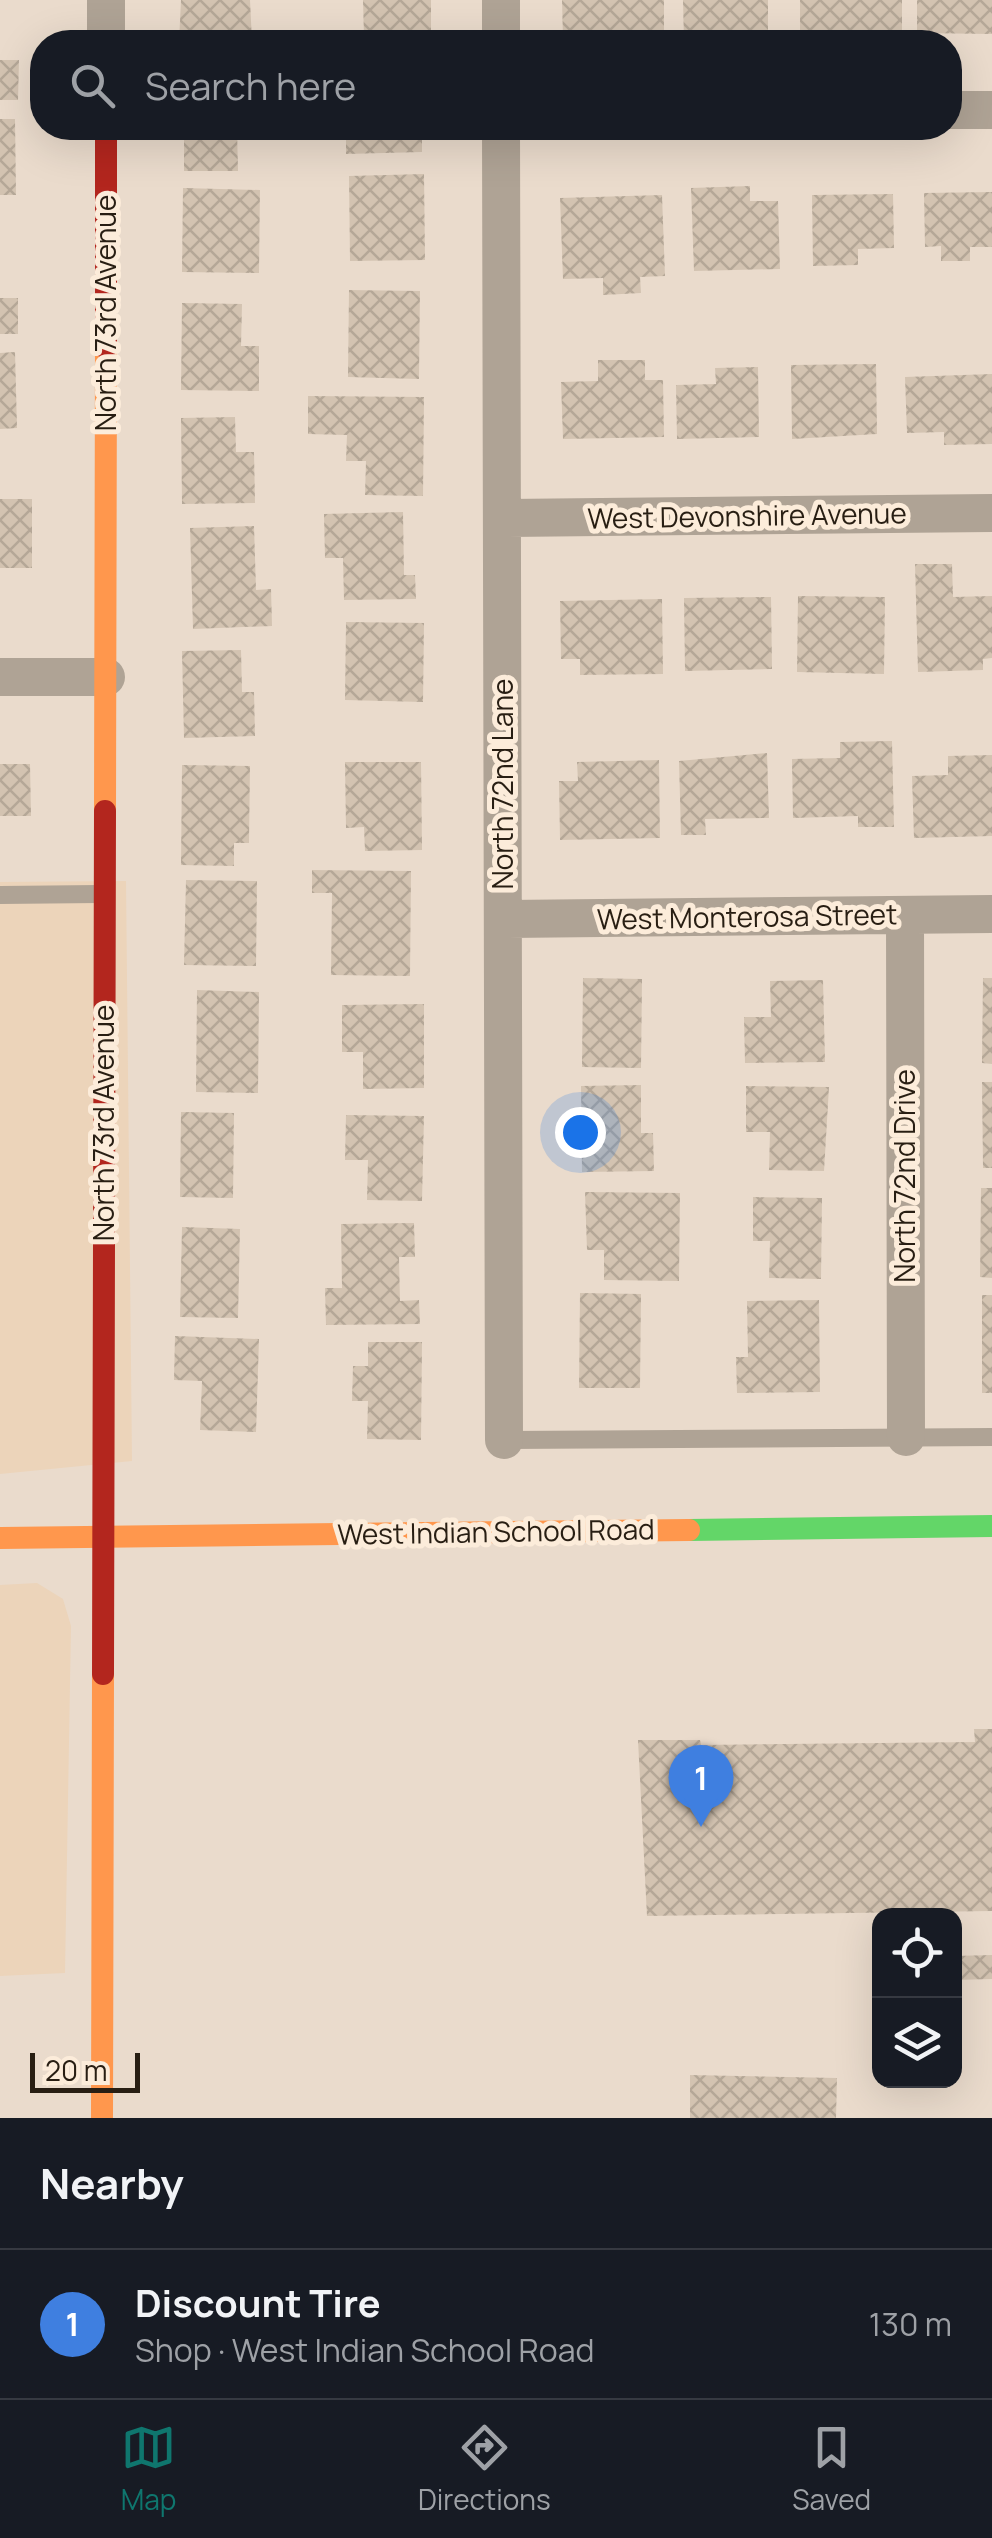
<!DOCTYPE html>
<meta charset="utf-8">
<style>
:root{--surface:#171b24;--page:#20242c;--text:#f1f3f6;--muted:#9ea1a6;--line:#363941;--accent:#0f766e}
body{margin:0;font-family:Manrope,sans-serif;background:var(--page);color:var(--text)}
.controls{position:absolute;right:30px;bottom:30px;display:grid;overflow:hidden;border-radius:20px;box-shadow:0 10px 40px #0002}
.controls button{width:90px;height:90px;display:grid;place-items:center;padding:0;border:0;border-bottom:2px solid var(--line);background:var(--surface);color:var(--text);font:50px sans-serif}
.scale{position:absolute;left:30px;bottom:25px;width:110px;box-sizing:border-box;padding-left:10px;border:5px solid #281e13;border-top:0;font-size:28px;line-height:35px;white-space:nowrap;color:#281e13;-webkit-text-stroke:8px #fcecda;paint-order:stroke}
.you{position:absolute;left:580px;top:1132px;width:35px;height:35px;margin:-25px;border:8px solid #fff;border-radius:50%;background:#1a73e8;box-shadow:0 0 0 15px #1a73e833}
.badge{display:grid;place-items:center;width:65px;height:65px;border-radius:50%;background:var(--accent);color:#fff;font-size:32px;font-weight:700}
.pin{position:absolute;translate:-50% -82px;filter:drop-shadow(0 2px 5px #0008)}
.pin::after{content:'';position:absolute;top:52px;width:35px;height:30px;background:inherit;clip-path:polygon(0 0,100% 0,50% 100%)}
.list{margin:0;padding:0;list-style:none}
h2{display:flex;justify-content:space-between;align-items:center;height:130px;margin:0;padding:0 40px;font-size:42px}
h2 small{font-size:32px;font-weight:400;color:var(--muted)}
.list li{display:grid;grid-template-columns:65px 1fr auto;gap:30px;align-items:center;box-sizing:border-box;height:150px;padding:0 40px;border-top:2px solid var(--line)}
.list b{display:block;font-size:38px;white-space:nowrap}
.list p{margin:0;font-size:32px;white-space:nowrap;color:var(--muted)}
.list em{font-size:32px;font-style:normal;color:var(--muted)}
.icon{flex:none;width:55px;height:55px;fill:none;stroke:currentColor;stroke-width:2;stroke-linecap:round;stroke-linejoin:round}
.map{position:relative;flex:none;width:992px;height:2118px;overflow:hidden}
.search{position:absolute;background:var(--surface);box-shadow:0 10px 40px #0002;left:30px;right:30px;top:30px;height:110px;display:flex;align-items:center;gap:25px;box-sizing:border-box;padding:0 35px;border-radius:40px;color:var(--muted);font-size:38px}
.sheet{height:280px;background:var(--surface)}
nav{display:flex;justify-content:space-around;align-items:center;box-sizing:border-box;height:140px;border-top:2px solid var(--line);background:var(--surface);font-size:28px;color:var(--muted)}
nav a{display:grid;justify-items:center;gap:5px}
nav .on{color:var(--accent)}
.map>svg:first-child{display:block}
.built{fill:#ecd4ba}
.building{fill:url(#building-cross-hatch)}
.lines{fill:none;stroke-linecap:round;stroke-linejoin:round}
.lane{stroke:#afa395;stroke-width:18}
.street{stroke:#afa395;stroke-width:38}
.fast{stroke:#63d668;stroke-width:22}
.slow{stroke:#ff974d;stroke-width:22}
.jam{stroke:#b3261e;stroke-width:22}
.labels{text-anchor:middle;stroke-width:10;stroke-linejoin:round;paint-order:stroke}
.street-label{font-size:28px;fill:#281e13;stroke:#fcecda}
</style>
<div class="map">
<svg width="992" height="2118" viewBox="0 0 992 2118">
<defs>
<pattern id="building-cross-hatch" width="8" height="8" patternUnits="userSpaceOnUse" patternTransform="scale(2.5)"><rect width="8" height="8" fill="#d3c3b1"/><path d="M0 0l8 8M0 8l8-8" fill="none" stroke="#b5a797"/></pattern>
</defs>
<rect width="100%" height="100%" fill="#eadbcc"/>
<path class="built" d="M126,881L132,1461L0,1474V882Z
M37,1583L63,1599L71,1626L65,1973L0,1976V1585Z"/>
<path class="building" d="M181,0H250L252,42H179Z
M363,0H431V38L364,37Z
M562,0H664V38L563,39Z
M683,0H768V42H684Z
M800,0H902V31L800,38Z
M917,0H992V34L917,33Z
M0,60H19L18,100H0Z
M0,119H15L16,195H0Z
M184,128H237L238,171H184Z
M346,128H422V152L346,154Z
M424,174L425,260L350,261L349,176Z
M750,186V201H778L780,269L694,271L691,188Z
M183,188L260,190L259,273L182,272Z
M992,192V247H970V261H941V246L925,247L924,193Z
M893,194L894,248L858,249V265L813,266L812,195Z
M662,195L665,276L640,277L641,293L603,295V278L563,279L560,198Z
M349,290L420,291L419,379L348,377Z
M0,298H18V334H0Z
M182,303L242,304L241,346H259V391L181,390Z
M15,352L17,428L0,429V353Z
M598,360H645V380H663L664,437L563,439L561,382L598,381Z
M876,364L877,434L792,439L791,365Z
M758,367L759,437L677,439L676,385L716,384L715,368Z
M992,374V444L944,445V432L907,433L905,377Z
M308,396L424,397L423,496L365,495L366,461H346L347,435L308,434Z
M235,417L236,452H254L255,503L182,504L181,418Z
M0,499H32V568H0Z
M403,512L404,575H415L416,599L344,600L343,558H325L324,514Z
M254,526L256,590L271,589L272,626L193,629L190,528Z
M915,564H952L953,597L992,596V658L983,659V670L918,672Z
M798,596L885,597L884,674L797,672Z
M771,597L772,669L685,671L684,598Z
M662,599L663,674L580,675V659H561L560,601Z
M346,622L424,623L423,702L345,700Z
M241,650L242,692H254L255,736L184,738L182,651Z
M892,741L894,827H858V816L793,818L792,759L840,758V742Z
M767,753L769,818L705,819L706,835H681L679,761Z
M992,755V836L914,838L912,776L948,775V756Z
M659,760L660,838L560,840L559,781H578L577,762Z
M345,762H421L422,850L365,851L364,827L346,828Z
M0,764H30L31,816H0Z
M182,765L250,766L249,843H234V866L181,865Z
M312,870L411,871L410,976L331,975L332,893H312Z
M186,880L257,881L256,966L184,965Z
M583,978L642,979L641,1068L582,1067Z
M983,978H992V1064L982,1063Z
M823,980L825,1062L745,1063L744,1017H771L770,981Z
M197,990L259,992L258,1093L196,1092Z
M424,1004V1088L363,1089V1052H342V1005Z
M982,1082H992V1168H983Z
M641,1085V1133H653L654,1171L582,1172L581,1086Z
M746,1086L829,1087L824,1171L769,1170L770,1132H746Z
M181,1112L234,1113L233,1198L180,1197Z
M346,1115L424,1116L422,1201L367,1200L368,1160H345Z
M981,1188H992V1278L980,1277Z
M585,1192L680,1193L679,1281L604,1280V1250H587Z
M753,1197L822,1198L821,1279L769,1278L770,1241H753Z
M414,1223L415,1257H399L400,1301L419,1300L420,1324L326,1325L325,1288H342L341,1224Z
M182,1227L240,1229L238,1318L180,1317Z
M580,1293L641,1294L640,1388H579Z
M982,1295H992V1393H982Z
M819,1300L820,1392L737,1393L736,1357H748L747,1301Z
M175,1336L259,1339L256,1432L200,1430L202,1381L174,1380Z
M368,1342H422L421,1440L367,1439L368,1401H352L353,1366H368Z
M974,1729H992V1911L647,1916L638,1740H700L701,1745L975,1742Z
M992,1955V1979L954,1980V1956Z
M690,2075L837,2078L836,2118H690Z"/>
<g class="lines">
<path class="lane" d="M0,895L99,894
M504,1440L992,1437"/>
<path class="street" d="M106,0V42
M501,0V42
M950,110H992
M501,128L504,1440
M502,518L992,513
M0,677H106
M905,915L906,1437
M503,919L992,914"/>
<path class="fast" d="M689,1530L992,1526"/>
<path class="slow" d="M105,811L106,348
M0,1538L689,1530
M102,2118L103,1674"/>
<path class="jam" d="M106,348V128
M103,1674L105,811"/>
</g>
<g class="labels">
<g class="street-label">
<text transform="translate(106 313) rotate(-90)" y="10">North 73rd Avenue</text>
<text transform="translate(747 516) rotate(-1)" y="10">West Devonshire Avenue</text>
<text transform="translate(503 784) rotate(-90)" y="10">North 72nd Lane</text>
<text transform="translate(747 917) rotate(-1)" y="10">West Monterosa Street</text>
<text transform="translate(104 1123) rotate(-90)" y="10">North 73rd Avenue</text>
<text transform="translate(905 1176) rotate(-90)" y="10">North 72nd Drive</text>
<text transform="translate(496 1532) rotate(-1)" y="10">West Indian School Road</text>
</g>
</g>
</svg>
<div class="controls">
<button><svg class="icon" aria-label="locate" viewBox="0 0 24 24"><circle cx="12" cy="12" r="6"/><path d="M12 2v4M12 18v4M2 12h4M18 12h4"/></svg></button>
<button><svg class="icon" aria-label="layers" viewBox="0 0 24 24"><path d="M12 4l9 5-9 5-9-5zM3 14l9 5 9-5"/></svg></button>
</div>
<div class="scale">20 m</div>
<div class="you"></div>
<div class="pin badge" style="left:701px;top:1827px;background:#3f7fe0">1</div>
<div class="search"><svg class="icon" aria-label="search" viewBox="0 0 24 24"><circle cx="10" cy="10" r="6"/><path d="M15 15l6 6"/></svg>Search here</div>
</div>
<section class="sheet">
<h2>Nearby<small></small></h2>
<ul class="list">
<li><span class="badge" style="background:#3f7fe0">1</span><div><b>Discount Tire</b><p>Shop · West Indian School Road</p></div><em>130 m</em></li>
</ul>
</section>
<nav>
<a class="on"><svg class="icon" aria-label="map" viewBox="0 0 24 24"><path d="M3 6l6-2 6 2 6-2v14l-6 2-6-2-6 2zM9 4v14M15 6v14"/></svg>Map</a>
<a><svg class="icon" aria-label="directions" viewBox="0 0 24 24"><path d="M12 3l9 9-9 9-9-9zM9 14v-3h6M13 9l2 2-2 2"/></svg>Directions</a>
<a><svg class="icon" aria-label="saved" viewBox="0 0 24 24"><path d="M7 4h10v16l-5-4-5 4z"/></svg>Saved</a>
</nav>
